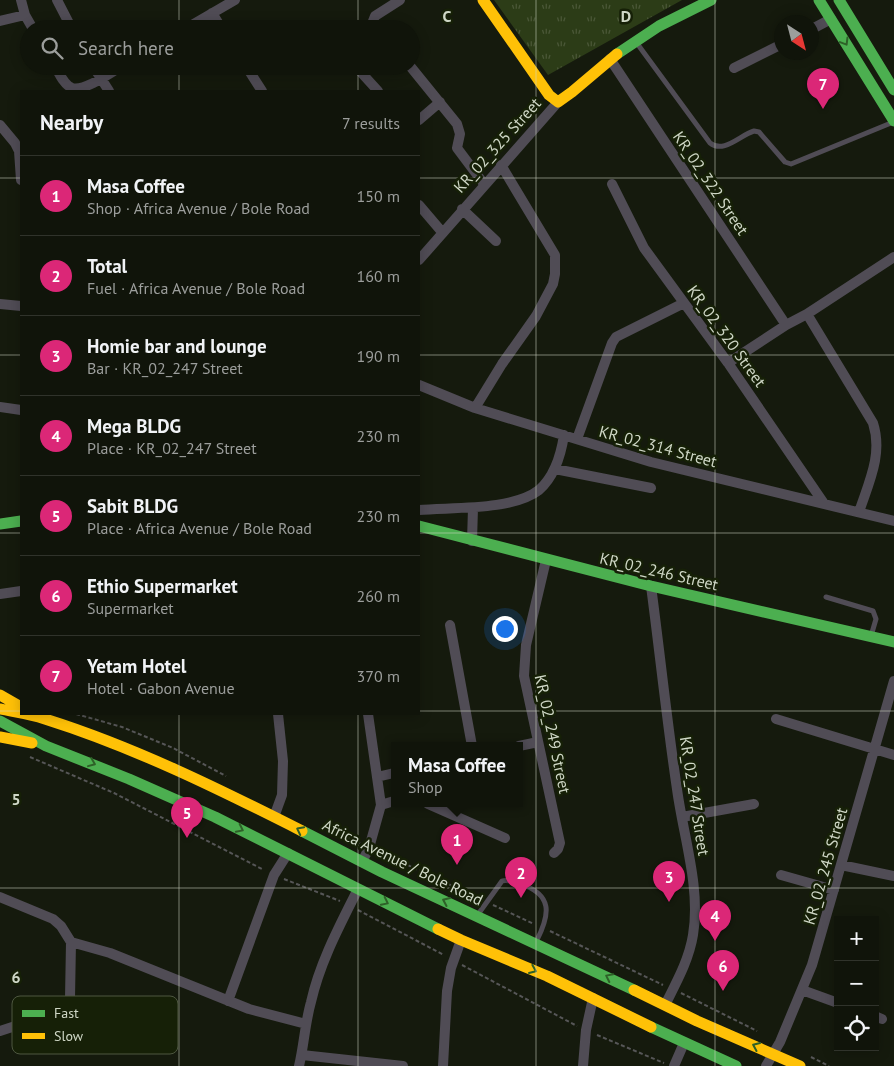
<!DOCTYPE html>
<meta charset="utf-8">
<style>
:root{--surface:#10140a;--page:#191d13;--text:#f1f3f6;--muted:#9c9e9c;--line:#30332b;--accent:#db2777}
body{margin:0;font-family:"PT Sans",sans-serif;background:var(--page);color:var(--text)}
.controls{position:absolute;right:15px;bottom:15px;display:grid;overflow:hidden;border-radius:0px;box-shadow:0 2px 12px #0003}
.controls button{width:45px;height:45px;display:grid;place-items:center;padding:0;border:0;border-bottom:1px solid var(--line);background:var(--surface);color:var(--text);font:25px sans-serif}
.compass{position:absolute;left:774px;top:15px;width:45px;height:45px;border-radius:50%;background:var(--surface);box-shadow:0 2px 12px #0003;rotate:144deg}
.you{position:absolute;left:504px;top:628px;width:18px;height:18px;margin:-12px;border:4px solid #fff;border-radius:50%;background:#1a73e8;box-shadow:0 0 0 8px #1a73e833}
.badge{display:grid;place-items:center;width:32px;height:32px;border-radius:50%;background:var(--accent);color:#fff;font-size:16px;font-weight:700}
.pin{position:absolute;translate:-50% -41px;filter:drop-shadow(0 1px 2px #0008)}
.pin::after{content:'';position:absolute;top:26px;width:18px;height:15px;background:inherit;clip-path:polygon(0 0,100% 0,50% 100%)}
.popup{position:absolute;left:391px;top:742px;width:132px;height:65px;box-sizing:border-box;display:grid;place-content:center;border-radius:0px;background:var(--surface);filter:drop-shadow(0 1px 4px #0005);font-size:16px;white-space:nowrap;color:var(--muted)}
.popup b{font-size:19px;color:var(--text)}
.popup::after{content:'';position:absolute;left:50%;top:100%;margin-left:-10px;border:10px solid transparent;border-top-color:var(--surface)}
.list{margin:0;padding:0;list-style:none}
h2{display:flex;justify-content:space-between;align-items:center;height:65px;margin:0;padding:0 20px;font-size:21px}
h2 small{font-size:16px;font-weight:400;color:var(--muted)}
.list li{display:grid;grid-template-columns:32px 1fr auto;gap:15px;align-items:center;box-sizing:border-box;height:80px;padding:0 20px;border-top:1px solid var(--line)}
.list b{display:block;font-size:19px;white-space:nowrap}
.list p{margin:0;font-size:16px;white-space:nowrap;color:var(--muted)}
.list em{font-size:16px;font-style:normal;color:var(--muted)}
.icon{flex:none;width:28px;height:28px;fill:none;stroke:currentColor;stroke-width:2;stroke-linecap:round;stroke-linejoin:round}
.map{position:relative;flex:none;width:894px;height:1066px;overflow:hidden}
.search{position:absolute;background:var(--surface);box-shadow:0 2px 12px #0003;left:20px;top:20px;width:400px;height:55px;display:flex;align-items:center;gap:12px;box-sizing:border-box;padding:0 18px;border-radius:28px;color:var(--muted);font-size:19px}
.panel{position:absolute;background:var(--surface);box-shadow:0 2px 12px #0003;left:20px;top:90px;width:400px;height:625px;border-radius:0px}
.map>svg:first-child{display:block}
.grass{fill:url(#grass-tufts)}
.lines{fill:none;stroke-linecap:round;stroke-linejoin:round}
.path{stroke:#565657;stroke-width:2;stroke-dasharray:4 2.5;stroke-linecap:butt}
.lane{stroke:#504c55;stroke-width:5}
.street{stroke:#504c55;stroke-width:10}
.fast{stroke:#4caf50;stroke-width:11}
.slow{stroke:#ffc107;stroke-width:11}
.oneway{stroke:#2e6028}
.grid{fill:none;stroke:#cfd7c6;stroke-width:1;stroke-opacity:0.55}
.labels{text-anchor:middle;stroke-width:5;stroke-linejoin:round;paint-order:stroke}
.street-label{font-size:16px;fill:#cfd7c6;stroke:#162007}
.key{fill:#162007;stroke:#4e5740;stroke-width:1}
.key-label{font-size:14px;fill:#cfd7c6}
.grid-label{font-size:16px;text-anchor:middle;font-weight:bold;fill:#cfd7c6;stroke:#162007;stroke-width:5;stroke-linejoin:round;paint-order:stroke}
</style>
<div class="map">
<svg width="894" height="1066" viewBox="0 0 894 1066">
<defs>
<pattern id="grass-tufts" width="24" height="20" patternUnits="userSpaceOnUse" patternTransform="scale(1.25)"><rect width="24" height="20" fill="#2c3c17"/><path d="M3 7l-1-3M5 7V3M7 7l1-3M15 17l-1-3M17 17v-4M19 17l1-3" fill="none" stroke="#4a5737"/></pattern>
</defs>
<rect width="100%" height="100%" fill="#151a0d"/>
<path class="grass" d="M494,0H682L548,75Z"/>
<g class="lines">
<path class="path" d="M76,714L122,727L173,748L226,776
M30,757L114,793L264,870
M330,829L360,843
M378,851L480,899
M284,879L340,901
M493,905L534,924
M358,910L444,955
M550,931L663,985
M462,965L577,1026
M681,993L757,1031
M597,1035L664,1063
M811,1057L829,1066"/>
<path class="lane" d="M636,42L710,143C724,154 740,135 754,131L759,132L785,162L791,164L891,123
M826,597L873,611L876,619L871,636
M479,913L502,881C508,879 515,882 521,884C553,895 550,914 537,940"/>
<path class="street" d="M57,0L72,29
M212,13L222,29
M25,15L33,29
M0,21L25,15L21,0
M185,29L235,0
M378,29L373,21L375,16L400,0
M812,29L831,19
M610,59L786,325
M55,66C59,73 64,85 72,88C84,92 112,72 122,66
M93,66L109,91
M246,66L262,91
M410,66L457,124L460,134L457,148L484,184
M734,68L782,44
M358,69L378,91
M419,120L440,102
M0,125L15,143L19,151L21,180
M612,184L644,248L728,363L823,502
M419,205L442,232
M462,209L496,241
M419,260L558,102
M0,304L21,306
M807,314L873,423C883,454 869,482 859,512
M728,363L786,325L807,314L894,257
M419,385L475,408L651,462L894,521
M0,407L21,410
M475,408L502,364L536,316L553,284L555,274V255L501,165
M577,439L612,343L616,337L684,303
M555,469L651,488
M419,510C451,507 512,511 539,490C555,476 561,455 564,435
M472,541L473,508
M546,560L526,645L524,676L560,843L558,849L554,853
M651,586C660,654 667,722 677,789C683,835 701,888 693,935C689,960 676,983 665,1005
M0,594L21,591
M450,625L472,746
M776,719L894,755
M519,746L538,742
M377,777L394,773
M428,804L505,838
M381,805L394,801
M274,817L282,795L283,761L278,714
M682,817L754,804
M362,862L369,848L381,805L368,714
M841,865L894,876
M781,875L834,890
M0,897L53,919L61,926L71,942L110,953L249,1009L306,1024
M802,990L838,1003
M228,1001L274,875L288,853
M875,1016L882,1019
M0,1031L61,1011L70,998L71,942
M302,1055L403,1066
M299,1066C304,1045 305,1023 311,1002C320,962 340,925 358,889
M443,1066L447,991L451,968L461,940
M583,1066L586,1030L593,998
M674,1066L684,1043
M766,1066L780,1042L812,965L894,681"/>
<path class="fast" d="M819,0L894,121
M839,0L894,90
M617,54L659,26L711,0
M0,524L21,521
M419,526L651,586L894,642
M0,721L46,746L129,779L215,817L438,929
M302,831L382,872L634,990
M651,1027L736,1066"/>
<path class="slow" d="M483,0L549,95L558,102L572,92L617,54
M0,695L21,707
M0,709C15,712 30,714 45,719C134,747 219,789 302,831
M0,737L32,743
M438,929L461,940L547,976L651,1027
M634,990L697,1021L800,1066"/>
</g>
<defs><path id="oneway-chevron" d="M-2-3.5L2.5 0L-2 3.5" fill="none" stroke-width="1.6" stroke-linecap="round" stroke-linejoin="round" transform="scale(1.25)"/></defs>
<g class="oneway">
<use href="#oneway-chevron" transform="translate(845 42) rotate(59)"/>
<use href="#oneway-chevron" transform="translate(92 763) rotate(22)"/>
<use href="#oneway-chevron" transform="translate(240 829) rotate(26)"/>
<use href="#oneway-chevron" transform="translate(300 830) rotate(-153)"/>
<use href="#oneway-chevron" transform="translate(446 901) rotate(-156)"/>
<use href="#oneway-chevron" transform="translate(385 902) rotate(26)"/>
<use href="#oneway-chevron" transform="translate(533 970) rotate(23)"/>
<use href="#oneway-chevron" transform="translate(609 977) rotate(-154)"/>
<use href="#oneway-chevron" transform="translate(756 1046) rotate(-156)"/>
</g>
<path class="grid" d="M179,0V29M358,0V29M536,0V1066M715,0V1066M179,66V91M358,66V91M0,178H21M419,178H894M0,355H21M419,355H894M0,533H21M419,533H894M0,711H21M419,711H894M179,714V1066M358,714V1066M0,888H894"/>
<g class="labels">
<g class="street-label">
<text transform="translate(497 145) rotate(-48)" y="6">KR_02_325 Street</text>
<text transform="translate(711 183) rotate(56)" y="6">KR_02_322 Street</text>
<text transform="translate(727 336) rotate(54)" y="6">KR_02_320 Street</text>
<text transform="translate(658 446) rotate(15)" y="6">KR_02_314 Street</text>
<text transform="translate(659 571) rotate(13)" y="6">KR_02_246 Street</text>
<text transform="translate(553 734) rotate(78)" y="6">KR_02_249 Street</text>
<text transform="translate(695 796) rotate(81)" y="6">KR_02_247 Street</text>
<text transform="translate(403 862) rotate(26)" y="6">Africa Avenue / Bole Road</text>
<text transform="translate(825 866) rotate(-74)" y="6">KR_02_245 Street</text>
</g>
</g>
<rect x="12" y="996" width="166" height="58" rx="8" class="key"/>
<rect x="22" y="1010" width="23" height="7" fill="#4caf50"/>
<rect x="22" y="1033" width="23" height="6" fill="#ffc107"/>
<g class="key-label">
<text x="54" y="1018">Fast</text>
<text x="54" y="1041">Slow</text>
</g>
<g class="grid-label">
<text x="447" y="22">C</text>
<text x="626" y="22">D</text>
<text x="16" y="805">5</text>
<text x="16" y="983">6</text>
</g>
</svg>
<div class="controls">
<button>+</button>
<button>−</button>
<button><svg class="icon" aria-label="locate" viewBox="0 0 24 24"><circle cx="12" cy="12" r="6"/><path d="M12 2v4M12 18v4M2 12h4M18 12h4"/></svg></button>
</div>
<svg class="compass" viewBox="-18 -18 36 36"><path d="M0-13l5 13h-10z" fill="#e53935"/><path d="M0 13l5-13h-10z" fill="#9c9e9c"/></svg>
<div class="you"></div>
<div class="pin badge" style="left:457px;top:865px">1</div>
<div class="popup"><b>Masa Coffee</b>Shop</div>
<div class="pin badge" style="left:521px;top:898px">2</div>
<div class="pin badge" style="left:669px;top:902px">3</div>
<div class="pin badge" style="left:715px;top:941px">4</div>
<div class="pin badge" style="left:187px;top:838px">5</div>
<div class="pin badge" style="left:723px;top:991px">6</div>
<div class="pin badge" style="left:823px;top:109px">7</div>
<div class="search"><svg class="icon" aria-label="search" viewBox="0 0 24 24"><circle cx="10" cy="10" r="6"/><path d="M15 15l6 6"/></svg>Search here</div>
<section class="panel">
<h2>Nearby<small>7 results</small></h2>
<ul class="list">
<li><span class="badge">1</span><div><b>Masa Coffee</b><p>Shop · Africa Avenue / Bole Road</p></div><em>150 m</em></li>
<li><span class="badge">2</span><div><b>Total</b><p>Fuel · Africa Avenue / Bole Road</p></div><em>160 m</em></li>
<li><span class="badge">3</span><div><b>Homie bar and lounge</b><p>Bar · KR_02_247 Street</p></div><em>190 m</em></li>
<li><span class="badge">4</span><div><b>Mega BLDG</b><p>Place · KR_02_247 Street</p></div><em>230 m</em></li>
<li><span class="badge">5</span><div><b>Sabit BLDG</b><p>Place · Africa Avenue / Bole Road</p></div><em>230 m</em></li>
<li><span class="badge">6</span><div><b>Ethio Supermarket</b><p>Supermarket</p></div><em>260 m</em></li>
<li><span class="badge">7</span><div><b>Yetam Hotel</b><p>Hotel · Gabon Avenue</p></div><em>370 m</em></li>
</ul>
</section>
</div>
